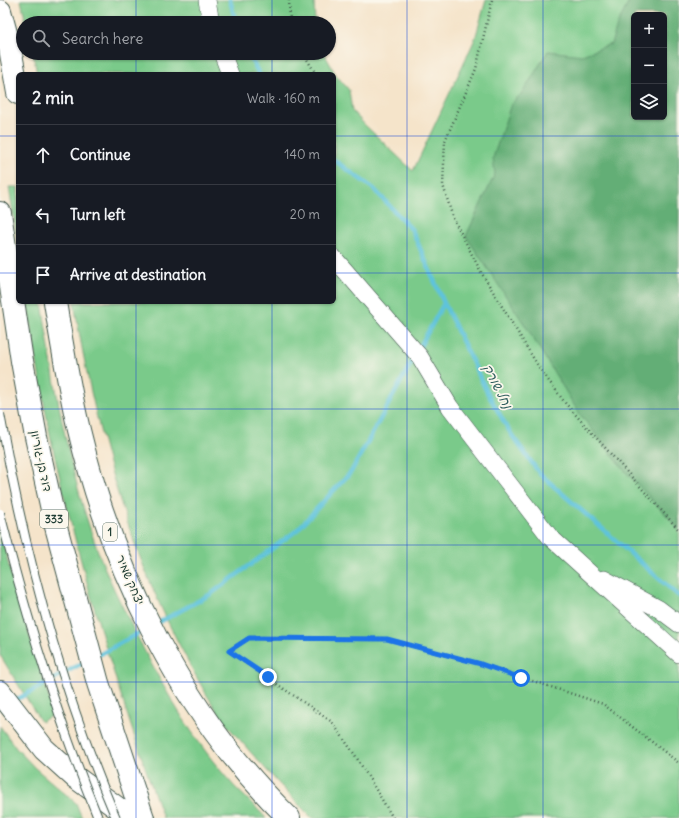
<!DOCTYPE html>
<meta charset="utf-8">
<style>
:root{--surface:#171b24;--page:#20242c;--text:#f1f3f6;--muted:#9ea1a6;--line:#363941}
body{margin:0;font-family:Delius,"Playpen Sans Hebrew",sans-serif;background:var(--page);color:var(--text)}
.controls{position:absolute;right:12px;top:12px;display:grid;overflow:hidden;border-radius:6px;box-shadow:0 1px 3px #0004}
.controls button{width:36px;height:36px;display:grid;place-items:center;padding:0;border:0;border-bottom:1px solid var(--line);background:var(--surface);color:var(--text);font:20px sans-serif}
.stop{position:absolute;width:12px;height:12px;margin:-9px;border:3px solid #1a73e8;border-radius:50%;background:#fff}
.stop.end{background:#1a73e8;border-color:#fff;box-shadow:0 1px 4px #0008}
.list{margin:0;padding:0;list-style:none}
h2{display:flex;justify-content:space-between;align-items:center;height:52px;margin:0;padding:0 16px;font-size:17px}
h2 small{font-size:13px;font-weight:400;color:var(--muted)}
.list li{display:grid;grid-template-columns:26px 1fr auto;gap:12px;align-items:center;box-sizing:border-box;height:60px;padding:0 16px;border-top:1px solid var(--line)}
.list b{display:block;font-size:15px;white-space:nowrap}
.list em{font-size:13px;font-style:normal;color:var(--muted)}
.icon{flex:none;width:22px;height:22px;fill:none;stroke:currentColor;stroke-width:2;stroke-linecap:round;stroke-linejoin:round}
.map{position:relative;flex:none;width:679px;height:818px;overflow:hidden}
.search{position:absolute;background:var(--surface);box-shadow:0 1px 3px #0004;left:16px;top:16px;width:320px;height:44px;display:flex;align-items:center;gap:10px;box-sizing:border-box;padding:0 14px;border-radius:22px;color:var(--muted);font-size:15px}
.panel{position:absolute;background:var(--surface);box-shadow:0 1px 3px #0004;left:16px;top:72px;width:320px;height:232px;border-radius:6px}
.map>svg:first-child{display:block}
.green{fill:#7aca8a;stroke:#4c845f}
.forest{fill:#63ae76;stroke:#417655;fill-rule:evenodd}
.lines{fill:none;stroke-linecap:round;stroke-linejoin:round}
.stream{stroke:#5ec3dc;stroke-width:4.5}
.street-casing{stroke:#3f564a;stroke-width:18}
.primary-casing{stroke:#3f564a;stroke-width:24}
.highway-casing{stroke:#3f564a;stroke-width:24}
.path{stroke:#3f564a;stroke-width:2.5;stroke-dasharray:1 3;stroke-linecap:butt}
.street{stroke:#fff;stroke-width:17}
.primary{stroke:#fff;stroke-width:22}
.highway{stroke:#fff;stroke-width:22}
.lane-bridge-casing{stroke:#3f564a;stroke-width:10;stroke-linecap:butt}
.lane-bridge{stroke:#fff;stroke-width:8}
.route{stroke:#1a73e8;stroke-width:5}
.grid{fill:none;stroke:#1d4ed8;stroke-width:1;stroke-opacity:0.55}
.labels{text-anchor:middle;stroke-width:3.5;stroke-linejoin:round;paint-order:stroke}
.shield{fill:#fbf7ec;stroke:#61756b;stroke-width:1}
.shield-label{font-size:11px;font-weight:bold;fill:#1f3d34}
.street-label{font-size:12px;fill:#1f3d34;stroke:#fbf7ec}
.water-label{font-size:13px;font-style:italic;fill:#2f5e5e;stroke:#fbf7ec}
</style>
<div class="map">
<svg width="679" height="818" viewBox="0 0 679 818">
<rect width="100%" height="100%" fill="#fbf7ec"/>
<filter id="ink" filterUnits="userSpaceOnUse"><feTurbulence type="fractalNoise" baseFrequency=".025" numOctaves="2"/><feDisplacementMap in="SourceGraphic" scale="8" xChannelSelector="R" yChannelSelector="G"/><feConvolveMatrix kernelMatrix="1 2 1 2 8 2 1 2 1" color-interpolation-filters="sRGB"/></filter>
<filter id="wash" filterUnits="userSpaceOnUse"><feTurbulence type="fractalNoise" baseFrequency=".012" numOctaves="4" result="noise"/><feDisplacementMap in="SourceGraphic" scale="16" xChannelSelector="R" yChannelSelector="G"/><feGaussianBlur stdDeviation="0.9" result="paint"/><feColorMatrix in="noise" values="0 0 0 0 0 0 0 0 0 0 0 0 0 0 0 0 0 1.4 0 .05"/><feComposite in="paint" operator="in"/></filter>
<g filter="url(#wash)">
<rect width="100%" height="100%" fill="#f5e4ca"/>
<path class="green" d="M21,0H314L315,23H26Z
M486,0H649L634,15L620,73L679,519V818H312C289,795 268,772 246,747C238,737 228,728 221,717C205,694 192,669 179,644C124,538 93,420 74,302H334V74H37L33,53H324L336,75L349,90L352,111L365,125L413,171L475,39Z
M9,187H18V244Z
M27,302H42C54,384 68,468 96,546C107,576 121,604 135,632C162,686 193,741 234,786C245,797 256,807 266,818H163C121,702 84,583 56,462C44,410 36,356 27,302Z
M0,529L12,579L54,714L41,722L0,655Z
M0,726L16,748L35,768L76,803L82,818H0Z"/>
<path class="forest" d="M630,0H679V529L625,471L579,413L525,325L466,236L495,174L493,158L511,104L523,92L548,51L582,55L611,44L618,23ZM634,15H664V117H634Z"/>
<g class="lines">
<path class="stream" d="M230,0L236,23
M248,53L259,74
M334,160L374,189L412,230L444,303L488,394L511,434L540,474L679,596
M418,350L444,303
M156,624L211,594L296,531L351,472L415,356
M97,656L146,629
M14,701L86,661"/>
</g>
</g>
<g filter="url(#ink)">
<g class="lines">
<g class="street-casing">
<path id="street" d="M207,0L211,23
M222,53L230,74
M334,258L420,357L450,407L550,537L679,654
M604,579L659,609L679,624"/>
</g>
<g class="primary-casing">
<path id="primary" d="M0,213L22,361L36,437L55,523L98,683L143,818"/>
</g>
<g class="highway-casing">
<path id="highway" d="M0,11L10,48L18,93
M55,302C62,345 69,388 79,430C113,573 183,715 289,818
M0,692L44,749L75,777L131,818"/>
</g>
<path class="path" d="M289,0L290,23
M492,0L476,69L445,141L443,185L453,218L481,272L540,369L566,404L679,530
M303,53L316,74
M393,818L355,755L332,722L229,651L249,638L387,639L481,664L603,704L679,763"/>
<use href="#street" class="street"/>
<use href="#primary" class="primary"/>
<use href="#highway" class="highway"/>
<g class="lane-bridge-casing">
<path id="lane-bridge" d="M0,414C24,551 61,689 116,818
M0,513C26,616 58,720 98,818"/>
</g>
<use href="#lane-bridge" class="lane-bridge"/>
</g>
</g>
<g class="lines" filter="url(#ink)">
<path class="route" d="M268,677L229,651L249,638L387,639L481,664L521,678"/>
</g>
<path class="grid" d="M136,0V23M272,0V23M407,0V818M543,0V818M136,53V74M272,53V74M0,136H18M334,136H679M0,273H18M334,273H679M136,302V818M272,302V818M0,409H679M0,545H679M0,682H679"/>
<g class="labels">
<g class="shield">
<rect x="40" y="510" width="28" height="18" rx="3"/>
<rect x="103" y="523" width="14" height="18" rx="3"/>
</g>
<g class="shield-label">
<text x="54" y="523">333</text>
<text x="110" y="536">1</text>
</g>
<g class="street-label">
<text transform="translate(41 461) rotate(78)" y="4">דוד בן-גוריון</text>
<text transform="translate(130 580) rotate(67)" y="4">יצחק שמיר</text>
</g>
<g class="water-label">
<text transform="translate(498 386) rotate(63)" y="5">נחל שורק</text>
</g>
</g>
</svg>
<div class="controls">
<button>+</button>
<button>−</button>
<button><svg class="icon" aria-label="layers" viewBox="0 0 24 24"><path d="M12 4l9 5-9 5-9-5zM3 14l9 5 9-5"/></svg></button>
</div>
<div class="stop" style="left:521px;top:678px"></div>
<div class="stop end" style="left:268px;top:677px"></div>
<div class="search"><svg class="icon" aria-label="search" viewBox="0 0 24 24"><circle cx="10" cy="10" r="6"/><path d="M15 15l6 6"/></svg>Search here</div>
<section class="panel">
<h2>2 min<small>Walk · 160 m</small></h2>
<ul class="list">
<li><svg class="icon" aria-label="ahead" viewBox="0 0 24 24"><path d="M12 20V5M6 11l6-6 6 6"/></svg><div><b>Continue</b></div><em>140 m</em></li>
<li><svg class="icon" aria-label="left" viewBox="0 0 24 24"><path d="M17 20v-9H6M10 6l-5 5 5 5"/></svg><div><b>Turn left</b></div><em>20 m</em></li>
<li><svg class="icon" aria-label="arrive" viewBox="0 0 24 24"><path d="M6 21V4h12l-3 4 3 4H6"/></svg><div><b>Arrive at destination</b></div></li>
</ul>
</section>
</div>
